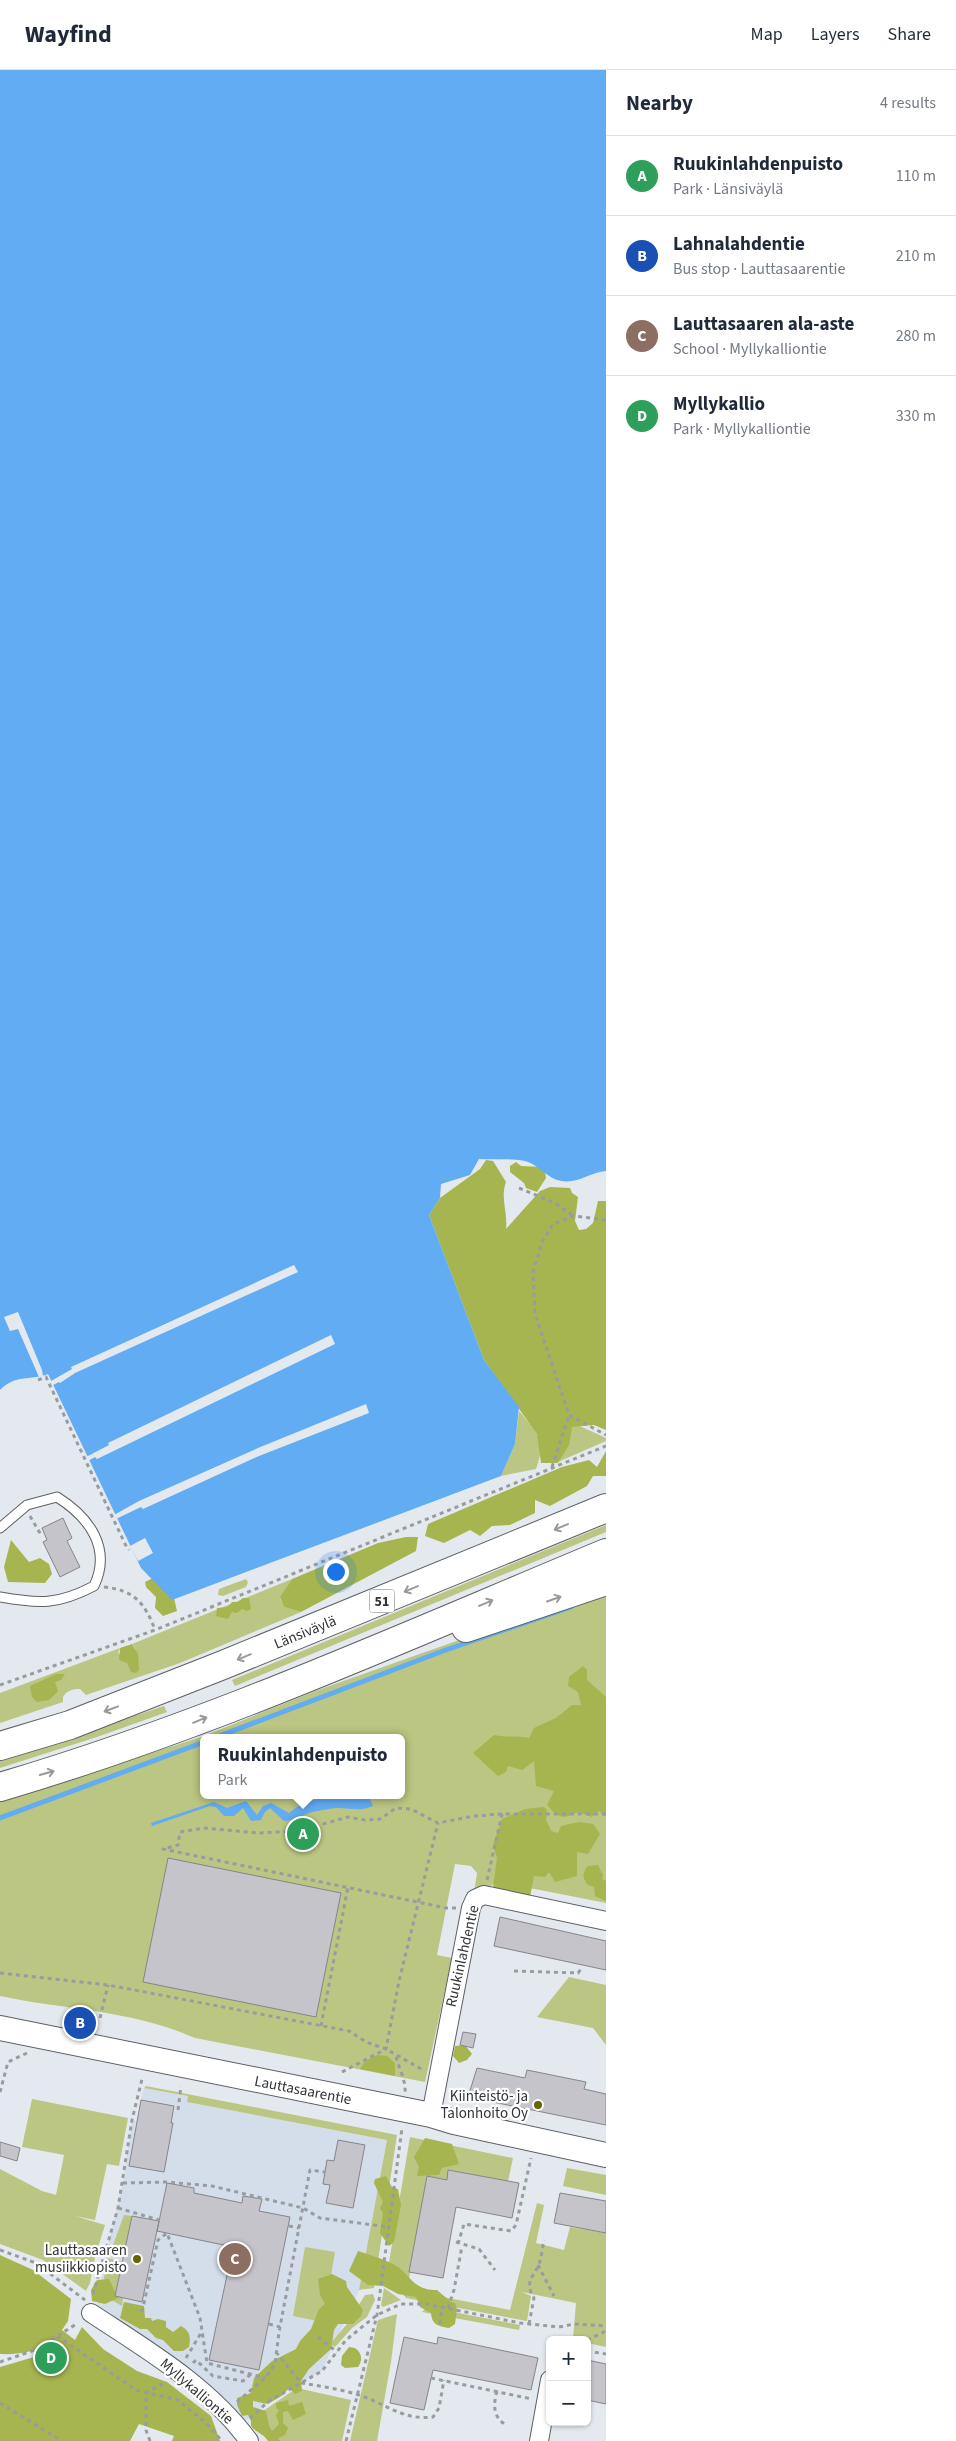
<!DOCTYPE html>
<meta charset="utf-8">
<style>
:root{--surface:#fff;--page:#f6f6f7;--text:#1f2937;--muted:#747a83;--line:#e0e1e3;--accent:#d93025}
body{margin:0;font-family:"Source Sans 3",sans-serif;background:var(--page);color:var(--text)}
.controls{position:absolute;right:15px;bottom:15px;display:grid;overflow:hidden;border-radius:8px;box-shadow:0 1px 4px #0004}
.controls button{width:45px;height:45px;display:grid;place-items:center;padding:0;border:0;border-bottom:1px solid var(--line);background:var(--surface);color:var(--text);font:25px sans-serif}
.you{position:absolute;left:335px;top:1501px;width:18px;height:18px;margin:-12px;border:4px solid #fff;border-radius:50%;background:#1a73e8;box-shadow:0 0 0 8px #1a73e833}
.badge{display:grid;place-items:center;width:32px;height:32px;border-radius:50%;background:var(--accent);color:#fff;font-size:16px;font-weight:700}
.pin{position:absolute;translate:-50% -50%;border:2px solid #fff;box-shadow:0 1px 5px #0006}
.popup{position:absolute;left:200px;top:1664px;width:205px;height:65px;box-sizing:border-box;display:grid;place-content:center;border-radius:8px;background:var(--surface);filter:drop-shadow(0 1px 4px #0005);font-size:16px;white-space:nowrap;color:var(--muted)}
.popup b{font-size:19px;color:var(--text)}
.popup::after{content:'';position:absolute;left:50%;top:100%;margin-left:-10px;border:10px solid transparent;border-top-color:var(--surface)}
.list{margin:0;padding:0;list-style:none}
h2{display:flex;justify-content:space-between;align-items:center;height:65px;margin:0;padding:0 20px;font-size:21px}
h2 small{font-size:16px;font-weight:400;color:var(--muted)}
.list li{display:grid;grid-template-columns:32px 1fr auto;gap:15px;align-items:center;box-sizing:border-box;height:80px;padding:0 20px;border-top:1px solid var(--line)}
.list b{display:block;font-size:19px;white-space:nowrap}
.list p{margin:0;font-size:16px;white-space:nowrap;color:var(--muted)}
.list em{font-size:16px;font-style:normal;color:var(--muted)}
.map{position:relative;flex:none;width:606px;height:2371px;overflow:hidden}
header{display:flex;align-items:center;gap:30px;box-sizing:border-box;height:70px;padding:0 25px;background:var(--surface);border-bottom:1px solid var(--line)}
header strong{font-size:24px}
nav{display:flex;gap:28px;margin-inline-start:auto;font-size:18px}
main{display:flex}
aside{flex:1;background:var(--surface)}
.map>svg:first-child{display:block}
.built{fill:#d4ddea}
.green{fill:#bac681;fill-rule:evenodd}
.forest{fill:#a6b54f}
.water{fill:#62acf3}
.pier{fill:#e4e9ef}
.lines{fill:none;stroke-linecap:round;stroke-linejoin:round}
.stream{stroke:#62acf3;stroke-width:5}
.building{fill:#c6c4cb;stroke:#86848b}
.service-casing{stroke:#5c6065;stroke-width:11}
.minor-casing{stroke:#5c6065;stroke-width:20}
.secondary-casing{stroke:#5c6065;stroke-width:26}
.motorway-casing{stroke:#5c6065;stroke-width:30}
.path{stroke:#989ca1;stroke-width:3;stroke-dasharray:4 4;stroke-linecap:butt}
.service{stroke:#fff;stroke-width:9}
.minor{stroke:#fff;stroke-width:18}
.secondary{stroke:#fff;stroke-width:24}
.motorway{stroke:#fff;stroke-width:28}
.oneway{stroke:#98999a}
.poi-dot{fill:#676701;stroke:#fff;stroke-width:2}
.labels{text-anchor:middle;stroke-width:4.5;stroke-linejoin:round;paint-order:stroke}
.shield{fill:#fff;stroke:#6f7072;stroke-width:1}
.shield-label{font-size:14px;font-weight:bold;fill:#313336}
.street-label{font-size:15px;fill:#313336;stroke:#fff}
.poi-label{font-size:15px;fill:#313336;stroke:#fff;text-anchor:end}
</style>
<header>
<strong>Wayfind</strong>
<nav><a>Map</a><a>Layers</a><a>Share</a></nav>
</header>
<main>
<div class="map">
<svg width="606" height="2371" viewBox="0 0 606 2371">
<rect width="100%" height="100%" fill="#e4e9ef"/>
<path class="built" d="M144,2018L188,2026L187,2032L387,2070L359,2220L322,2301L269,2331L239,2356L95,2246L104,2193L123,2113L132,2050L136,2051Z"/>
<path class="green" d="M519,1341C537,1363 547,1369 536,1399L501,1406L515,1374Z
M571,1352L606,1368V1371L558,1392Z
M606,1455V1462L235,1616L232,1610Z
M246,1509L248,1512L246,1517L223,1526L218,1525L219,1519Z
M292,1509L280,1528L284,1537L301,1542L180,1593L86,1625L80,1619C73,1619 67,1620 63,1627V1632L0,1653V1623L120,1578L118,1583L138,1594L135,1578L132,1574Z
M606,1518V1833L499,1812L474,1823L477,1803L471,1796L455,1794L437,1885L452,1888L425,2012L195,1968C132,1940 66,1940 0,1926V1732L201,1667L318,1620ZM204,1668H402V1725H204Z
M164,1636L167,1642L97,1667L0,1698V1691Z
M569,1907L606,1915V1975L593,1958L537,1947Z
M146,2016L397,2065L374,2218L359,2220L387,2070L187,2032L188,2026L144,2018Z
M32,2029L128,2048L119,2096L107,2094L95,2150L75,2146L105,2155L95,2187L90,2213L86,2221L43,2190L0,2174V2099L42,2121L56,2125L64,2085L22,2077Z
M410,2067L513,2088L508,2111L449,2100L447,2110L427,2106L407,2220L510,2240L537,2133L544,2135L536,2173L564,2180L570,2157L606,2163V2277L587,2273V2270L573,2269L576,2233L522,2222L531,2226L527,2251L406,2228L387,2204Z
M567,2098L606,2105V2125L563,2116Z
M124,2145L132,2146L125,2179L113,2175Z
M305,2177L335,2182L323,2252L293,2246Z
M108,2188L123,2192L116,2226L123,2228L122,2236L101,2224Z
M384,2218L401,2230L383,2237L381,2235Z
M373,2224L375,2230L367,2247L352,2258L335,2277L330,2274L347,2254L365,2225Z
M427,2237L520,2255L519,2260L422,2242Z
M397,2244L391,2292L377,2371H350L378,2250Z
M297,2318L351,2330L342,2371H271L253,2348Z"/>
<path class="forest" d="M486,1090L493,1091L506,1112C500,1128 508,1142 506,1159L540,1121L550,1117L570,1118L572,1123L578,1127L575,1151L579,1160L586,1159L593,1153L598,1131H606V1360L594,1355L572,1357L569,1375L558,1393L562,1397L589,1390L597,1397L606,1381V1406H593L587,1416L550,1436L535,1430V1443L510,1455L492,1456L480,1466L470,1460L444,1473L425,1466L428,1454L562,1397L558,1393H541L537,1364L484,1290L429,1145L440,1128L480,1099Z
M516,1092L521,1096L544,1097L546,1108L537,1122L526,1118L524,1113L510,1102V1096Z
M406,1467H418L416,1481L301,1542L284,1537L280,1527L292,1509L378,1473Z
M11,1470L29,1492L40,1488L49,1494L52,1504L45,1513L8,1512L4,1497Z
M155,1507L174,1528L177,1541L163,1546L155,1538L156,1527L146,1517L145,1512Z
M243,1528H249L251,1539L247,1541L242,1539L237,1543L232,1542L228,1549L216,1546L217,1538L228,1537L232,1532H238Z
M132,1574L138,1584L139,1600L136,1603L131,1602L127,1593L119,1590L120,1578Z
M583,1596L587,1600V1610L606,1627V1747L599,1741L592,1747L578,1742C562,1750 558,1748 547,1735L554,1721L536,1716L534,1691L522,1700L508,1696L506,1702L498,1706L473,1683L494,1665C507,1668 517,1665 529,1668L534,1658L556,1648L572,1635H581L578,1622L568,1616L569,1607Z
M56,1604H65L61,1610L55,1612L58,1621L49,1630L37,1632L32,1627L30,1616Z
M544,1737L547,1740L546,1750L551,1761L558,1763L561,1756L579,1752L593,1754L600,1764L588,1784L577,1782V1806L555,1812L549,1802L545,1807L534,1806L530,1827L499,1826L493,1818L497,1788L493,1775L502,1749L525,1739Z
M598,1795L603,1805L602,1809L606,1811V1831L595,1826L594,1817L588,1815C582,1808 582,1803 588,1796Z
M465,1975L472,1984L467,1990L459,1993L453,1986L455,1976Z
M377,1985L387,1986L395,1993V2006L360,1999L365,1991Z
M425,2068L452,2074L459,2094L442,2098L439,2105L417,2106L419,2097L414,2087Z
M386,2106L392,2117L398,2119L401,2135L394,2172L389,2176L380,2163L383,2143L380,2138L383,2132L374,2113L375,2109Z
M358,2181C369,2185 381,2188 391,2193C412,2203 410,2220 437,2220L451,2232L455,2233L457,2239L455,2254L449,2258C438,2256 432,2255 431,2243L420,2237L416,2227L398,2224L383,2216L368,2215L349,2201Z
M0,2185L33,2200L71,2229L68,2251L62,2260L75,2270L82,2257L103,2279L137,2301L167,2312L211,2346L220,2371H172L174,2366L139,2354L130,2371H0V2297L51,2282V2275C37,2281 17,2285 0,2284Z
M332,2204L346,2211L347,2217L363,2240L361,2246L353,2254H338L334,2260L331,2279L309,2299L301,2311L302,2321L295,2324L289,2318L283,2325L268,2334L253,2331V2337L266,2341L269,2356L272,2361L279,2354L276,2345L279,2340L276,2338V2333L288,2330L289,2336L302,2332L306,2344L293,2350L288,2341L283,2342V2353L288,2358L285,2365L278,2368L280,2371H268C263,2363 256,2363 251,2356V2351L248,2345L242,2346L237,2335V2328L251,2323L254,2308L272,2291L296,2279L300,2271L311,2259L319,2239L325,2234L320,2225L318,2209Z
M109,2209L118,2228L105,2234L92,2231L91,2220L97,2210Z
M124,2232L144,2236L145,2248H151L152,2251L158,2249L166,2251V2257L173,2262L181,2256C190,2261 191,2267 189,2277L183,2281H174L163,2270L156,2268L147,2259H140L120,2248Z
M349,2277L355,2278C362,2283 363,2290 358,2297L345,2298L341,2295L342,2286Z"/>
<path class="water" d="M0,0H606V1101C591,1102 577,1114 562,1111C547,1109 538,1094 525,1091C511,1088 493,1090 479,1089L470,1105L441,1114L440,1128L429,1145L484,1290L519,1337L515,1374L501,1406L172,1530L141,1498L48,1304C29,1311 16,1304 0,1320Z
M326,1725H368L373,1736C360,1742 351,1738 338,1738C331,1738 324,1740 318,1741C306,1742 295,1751 284,1751L270,1738L265,1742L261,1750L251,1751L243,1738L234,1746H224L216,1737L210,1736L152,1756L151,1753L214,1732L227,1738L246,1731L257,1745L263,1736L271,1733L289,1743L298,1736Z"/>
<path class="pier" d="M294,1195L298,1202L75,1303L60,1313L59,1312L53,1315L51,1311L72,1299L71,1297Z
M18,1242L42,1300L43,1306L39,1307L18,1259L10,1261L4,1247Z
M331,1265L335,1274L97,1389L95,1387L88,1391L86,1387L109,1375L108,1373Z
M366,1334L369,1343L259,1386L143,1439L141,1437L116,1449L114,1445L139,1431L258,1378Z
M145,1468L153,1483L138,1491L130,1476Z"/>
<g class="lines">
<path class="stream" d="M214,1668L443,1581L571,1537
M0,1748L204,1672"/>
</g>
<path class="building" d="M63,1448L72,1468L67,1471L80,1497L60,1507L43,1472L47,1470L42,1458Z
M168,1788L341,1823L316,1947L143,1912Z
M500,1847L606,1871V1900L494,1876Z
M463,1962L476,1964L473,1978L460,1975Z
M477,1998L525,2008L527,2000L586,2012L584,2019L606,2024V2055L468,2027Z
M141,2030L174,2036L171,2053H173L164,2102L129,2096Z
M338,2070L365,2075L353,2138L326,2133L330,2115L323,2114L327,2090L334,2091Z
M0,2072L20,2078L17,2091L0,2086Z
M448,2100L519,2113L512,2148L456,2137L443,2208L409,2202L427,2106L447,2110Z
M167,2113L194,2118V2123L242,2133L243,2126L262,2129L259,2141L290,2147L259,2300L209,2290L233,2177L157,2161Z
M560,2123L606,2131V2163L554,2153Z
M132,2146L159,2151L142,2232L115,2226Z
M404,2267L437,2274L438,2267L538,2288L531,2320L433,2300L424,2340L390,2333Z
M587,2290L606,2294V2334L587,2330Z"/>
<g class="lines">
<g class="service-casing">
<path id="service" d="M0,1458L27,1435L57,1427C89,1447 112,1478 94,1516C58,1535 39,1534 0,1527"/>
</g>
<g class="minor-casing">
<path id="minor" d="M431,2045L471,1838L475,1829L484,1825L606,1851
M91,2243C147,2280 209,2316 249,2371
M539,2371L550,2310"/>
</g>
<g class="secondary-casing">
<path id="secondary" d="M0,1958L431,2045L454,2052L606,2085"/>
</g>
<g class="motorway-casing">
<path id="motorway" d="M466,1558L606,1511
M0,1676L70,1655L223,1595L606,1438
M0,1717C208,1656 406,1566 606,1483"/>
</g>
<path class="path" d="M519,1118L555,1133L573,1146
M606,1150L574,1146L553,1154L542,1172L533,1202L535,1244L569,1345L606,1365
M38,1310L46,1307L127,1478L129,1480
M552,1397L569,1345
M30,1446L41,1465
M104,1517C134,1520 145,1533 155,1560
M0,1615L155,1560L606,1376
M487,1810L502,1744
M456,1838H446L163,1779L178,1775L180,1762L205,1758L258,1763L298,1761L348,1747L365,1750L380,1749L396,1738L411,1739L438,1753L474,1746L502,1744H606
M514,1901L578,1903L581,1899
M0,1903L108,1915L349,1961L366,1972L386,1979L423,2000
M75,1948L76,1942
M100,1948L108,1915
M321,1956L348,1817
M396,1987C399,1998 406,2011 405,2022
M342,2002L386,1979L399,1911L438,1753
M0,2022L8,1992L27,1983
M178,2040L181,2016
M123,2113L166,2112L212,2116L303,2138L320,2148L389,2157
M118,2138L159,2150
M289,2156L299,2158
M456,2172L479,2179L495,2200
M458,2174L464,2154L511,2161L516,2155L531,2088
M0,2180L36,2193L85,2230
M104,2183L124,2186
M538,2195L554,2226
M93,2224L118,2138L132,2050L142,2009
M448,2238L454,2220L462,2176
M142,2242L158,2170L167,2163L200,2248L207,2293L265,2308
M269,2254L280,2257
M440,2254L442,2237
M529,2254L534,2228C524,2212 533,2208 539,2194C542,2187 542,2178 544,2170
M57,2266L136,2320L178,2330L206,2353L222,2371
M318,2267L337,2282
M587,2270L606,2261
M45,2274L51,2292
M587,2281L606,2284
M276,2282L301,2313C320,2316 340,2319 359,2325C384,2333 404,2351 433,2347L439,2338L444,2310
M186,2288L201,2263
M0,2292L35,2280L78,2253
M193,2293L196,2290L213,2306L243,2311L251,2304
M431,2308L532,2329
M497,2321C493,2335 493,2347 506,2355
M237,2332L265,2308L275,2294L279,2262L310,2100L325,2102
M0,2333L62,2371
M250,2348L269,2331L322,2301L346,2270L377,2245L401,2234H426L520,2253L559,2257L574,2254L606,2256
M150,2371L146,2360V2323L166,2312
M346,2371L377,2245L402,2058"/>
<use href="#service" class="service"/>
<use href="#minor" class="minor"/>
<use href="#secondary" class="secondary"/>
<use href="#motorway" class="motorway"/>
</g>
<defs><path id="oneway-shaft" d="M-6 0H5M1.5-3L5.5 0L1.5 3" fill="none" stroke-width="1.6" stroke-linecap="round" stroke-linejoin="round" transform="scale(1.25)"/></defs>
<g class="oneway">
<use href="#oneway-shaft" transform="translate(561 1457) rotate(157)"/>
<use href="#oneway-shaft" transform="translate(411 1519) rotate(157)"/>
<use href="#oneway-shaft" transform="translate(554 1529) rotate(-19)"/>
<use href="#oneway-shaft" transform="translate(486 1533) rotate(-23)"/>
<use href="#oneway-shaft" transform="translate(244 1587) rotate(158)"/>
<use href="#oneway-shaft" transform="translate(111 1639) rotate(159)"/>
<use href="#oneway-shaft" transform="translate(200 1650) rotate(-22)"/>
<use href="#oneway-shaft" transform="translate(47 1703) rotate(-16)"/>
</g>
<g class="poi-dot">
<circle cx="538" cy="2035" r="5"/>
<circle cx="137" cy="2189" r="5"/>
</g>
<g class="labels">
<rect class="shield" x="369.5" y="1519.5" width="25" height="23" rx="4"/>
<g class="shield-label">
<text x="382" y="1536">51</text>
</g>
<g class="street-label">
<text transform="translate(305 1562) rotate(-22)" y="5">Länsiväylä</text>
<text transform="translate(462 1886) rotate(-77)" y="5">Ruukinlahdentie</text>
<text transform="translate(303 2020) rotate(11)" y="5">Lauttasaarentie</text>
<text transform="translate(197 2321) rotate(41)" y="5">Myllykalliontie</text>
</g>
<g class="poi-label">
<text x="528" y="2031">Kiinteistö- ja<tspan x="528" dy="17">Talonhoito Oy</tspan></text>
<text x="127" y="2185">Lauttasaaren<tspan x="127" dy="17">musiikkiopisto</tspan></text>
</g>
</g>
</svg>
<div class="controls">
<button>+</button>
<button>−</button>
</div>
<div class="you"></div>
<div class="pin badge" style="left:303px;top:1764px;background:#2e9e5b">A</div>
<div class="popup"><b>Ruukinlahdenpuisto</b>Park</div>
<div class="pin badge" style="left:80px;top:1953px;background:#1a4fb4">B</div>
<div class="pin badge" style="left:235px;top:2189px;background:#8d6e63">C</div>
<div class="pin badge" style="left:51px;top:2288px;background:#2e9e5b">D</div>
</div>
<aside>
<h2>Nearby<small>4 results</small></h2>
<ul class="list">
<li><span class="badge" style="background:#2e9e5b">A</span><div><b>Ruukinlahdenpuisto</b><p>Park · Länsiväylä</p></div><em>110 m</em></li>
<li><span class="badge" style="background:#1a4fb4">B</span><div><b>Lahnalahdentie</b><p>Bus stop · Lauttasaarentie</p></div><em>210 m</em></li>
<li><span class="badge" style="background:#8d6e63">C</span><div><b>Lauttasaaren ala-aste</b><p>School · Myllykalliontie</p></div><em>280 m</em></li>
<li><span class="badge" style="background:#2e9e5b">D</span><div><b>Myllykallio</b><p>Park · Myllykalliontie</p></div><em>330 m</em></li>
</ul>
</aside>
</main>
